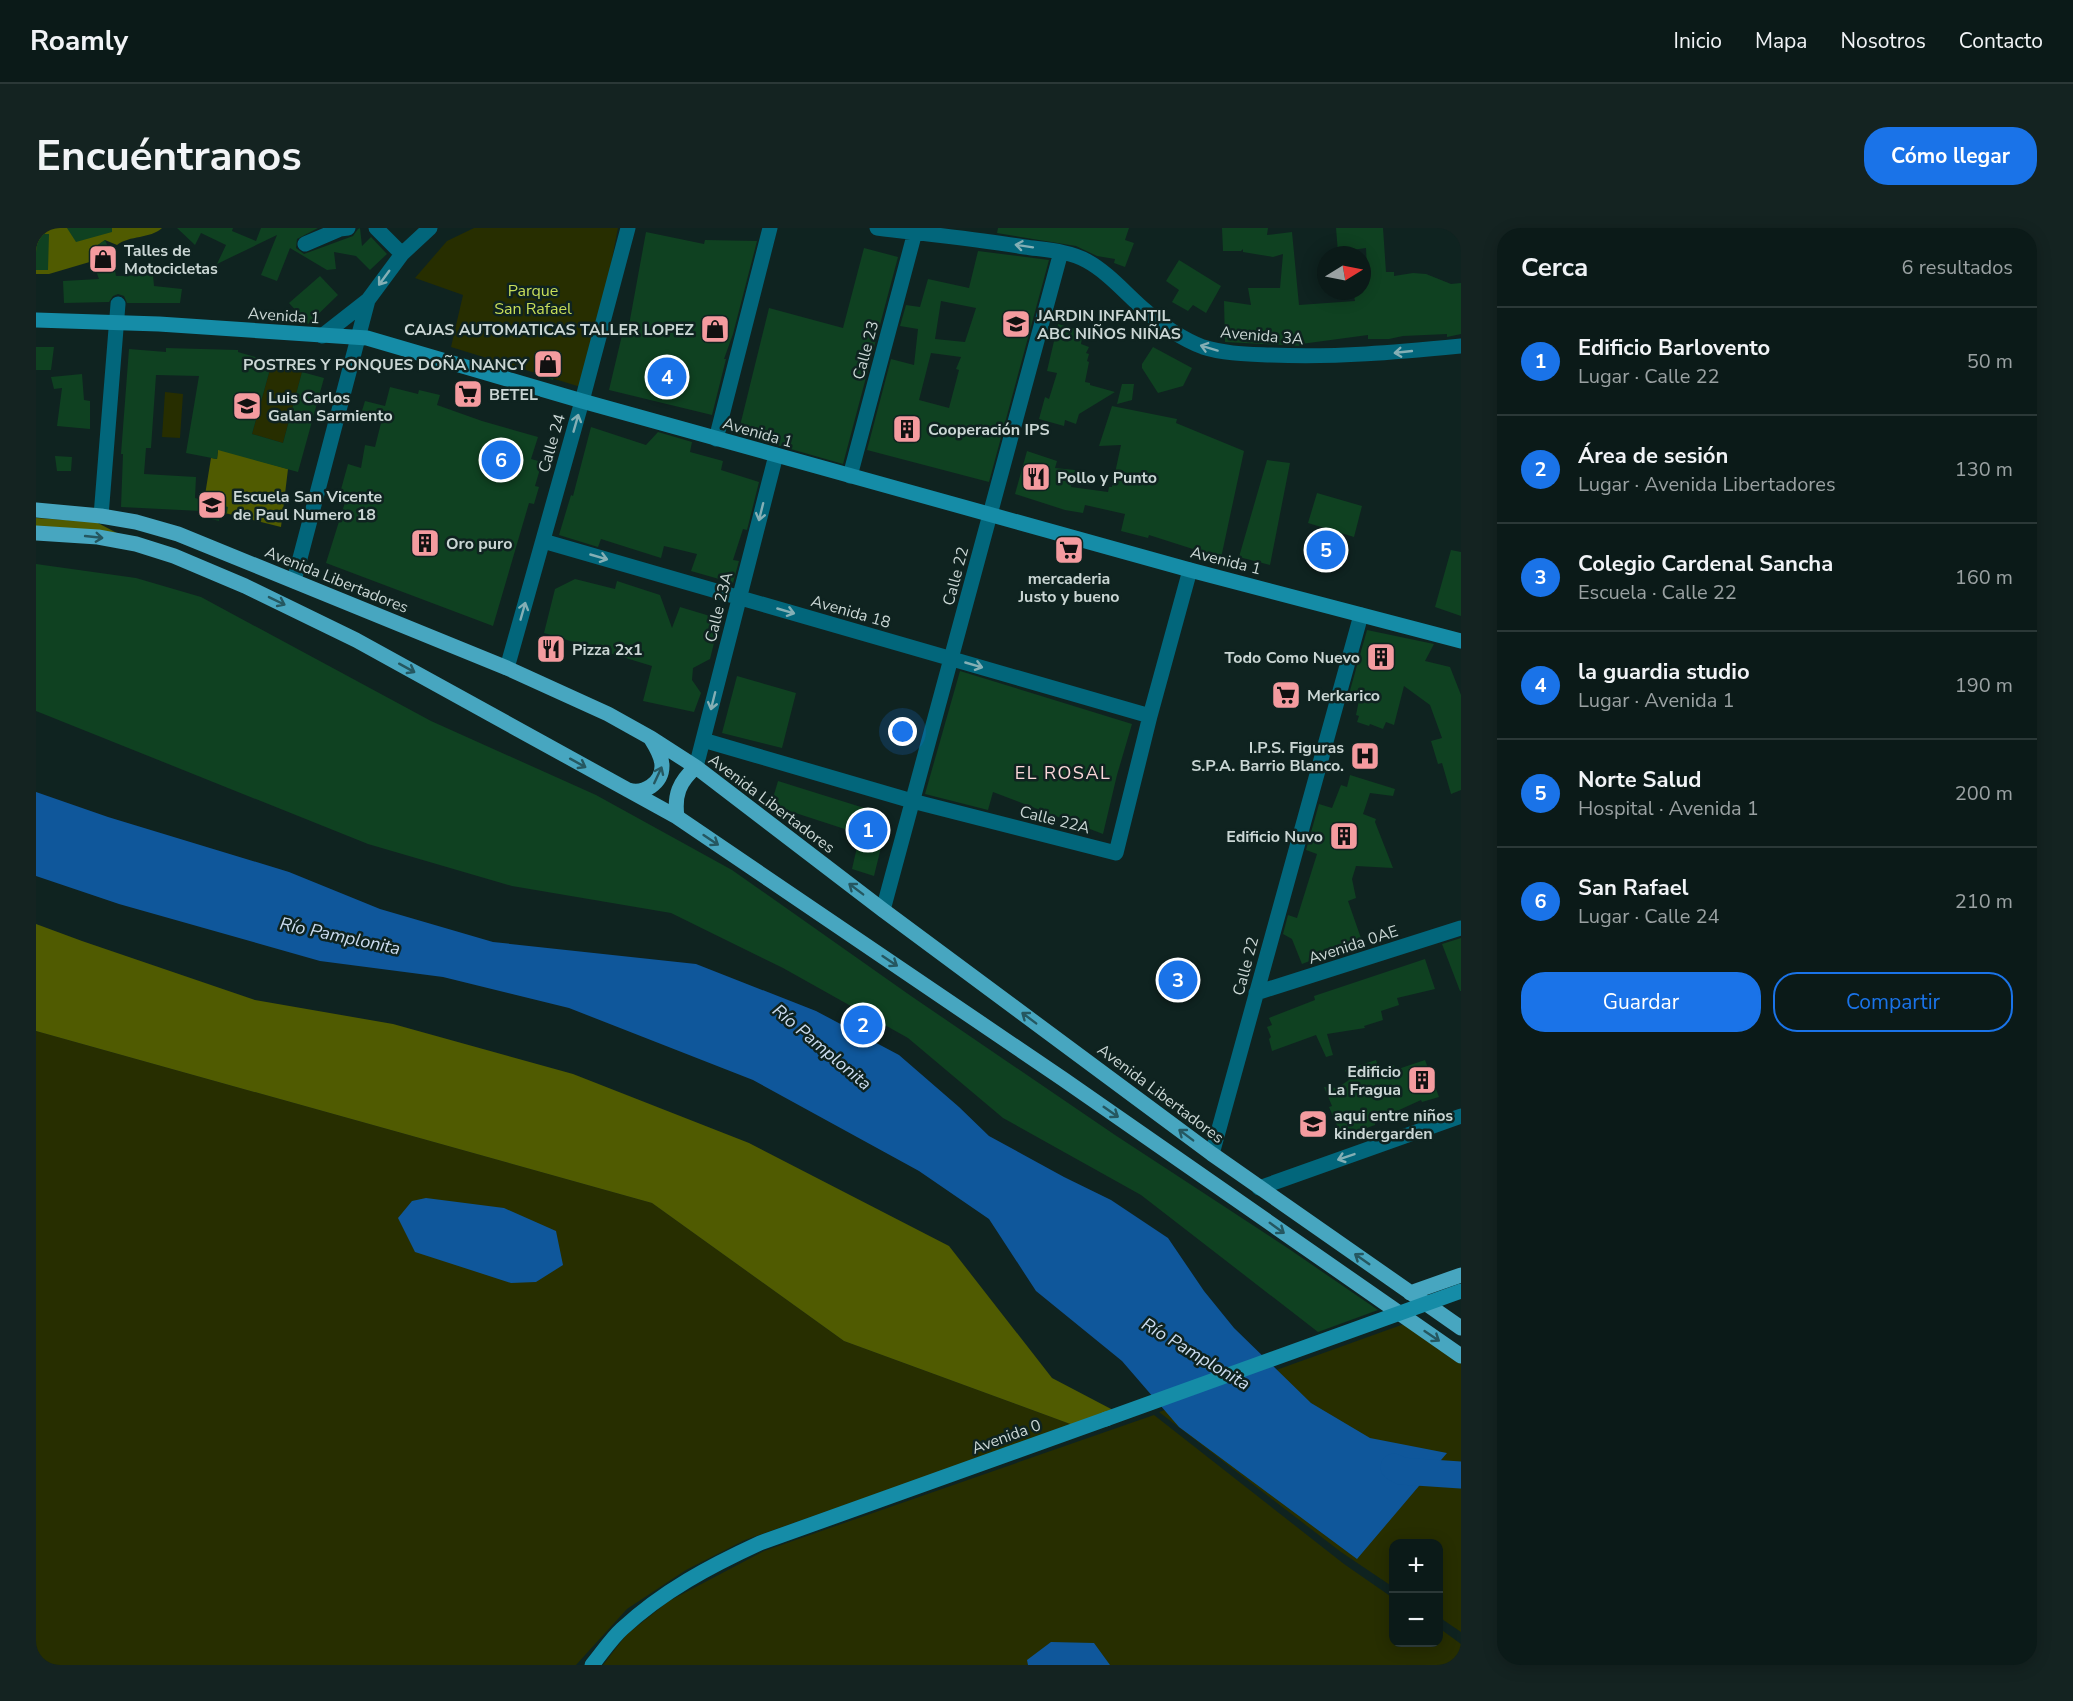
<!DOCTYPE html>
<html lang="es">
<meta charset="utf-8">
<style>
:root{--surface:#0b1a18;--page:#142321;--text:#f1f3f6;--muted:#9aa1a2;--line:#2b3837;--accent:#1a73e8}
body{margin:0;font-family:"Nunito Sans",sans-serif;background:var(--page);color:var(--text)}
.controls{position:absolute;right:18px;bottom:18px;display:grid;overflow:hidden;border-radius:12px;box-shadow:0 3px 15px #0003}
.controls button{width:54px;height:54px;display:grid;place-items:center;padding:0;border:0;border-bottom:2px solid var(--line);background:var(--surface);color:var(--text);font:30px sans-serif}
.compass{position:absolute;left:1281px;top:18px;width:54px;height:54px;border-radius:50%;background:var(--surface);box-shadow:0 3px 15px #0003;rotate:80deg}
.you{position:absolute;left:867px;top:504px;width:21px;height:21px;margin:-15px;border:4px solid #fff;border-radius:50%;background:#1a73e8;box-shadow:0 0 0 9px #1a73e833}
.badge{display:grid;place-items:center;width:39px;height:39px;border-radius:50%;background:var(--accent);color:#fff;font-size:20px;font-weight:700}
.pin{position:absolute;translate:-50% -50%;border:3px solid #fff;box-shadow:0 2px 6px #0006}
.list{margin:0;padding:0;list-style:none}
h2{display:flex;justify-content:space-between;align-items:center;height:78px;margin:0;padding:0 24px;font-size:26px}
h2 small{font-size:20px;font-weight:400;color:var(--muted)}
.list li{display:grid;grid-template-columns:39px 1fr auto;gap:18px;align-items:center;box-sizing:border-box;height:108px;padding:0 24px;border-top:2px solid var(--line)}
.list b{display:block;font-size:22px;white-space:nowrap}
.list p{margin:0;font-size:20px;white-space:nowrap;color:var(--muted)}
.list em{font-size:20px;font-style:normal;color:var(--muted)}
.actions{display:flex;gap:12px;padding:18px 24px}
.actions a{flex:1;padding:14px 0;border:2px solid var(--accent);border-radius:24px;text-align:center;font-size:21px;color:var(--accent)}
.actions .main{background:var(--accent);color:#fff}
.map{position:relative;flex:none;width:1425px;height:1437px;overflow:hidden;border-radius:24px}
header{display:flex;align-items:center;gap:36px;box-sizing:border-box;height:84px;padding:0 30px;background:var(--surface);border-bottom:2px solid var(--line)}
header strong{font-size:28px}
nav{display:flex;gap:33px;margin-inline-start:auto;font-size:21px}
.intro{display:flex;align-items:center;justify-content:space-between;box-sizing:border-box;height:144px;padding:0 36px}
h1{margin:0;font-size:42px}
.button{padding:15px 27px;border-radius:24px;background:var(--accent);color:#fff;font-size:21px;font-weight:700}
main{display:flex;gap:36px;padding:0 36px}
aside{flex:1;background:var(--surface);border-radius:24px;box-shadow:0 3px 15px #0003}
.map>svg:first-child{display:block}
.green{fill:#272e00}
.forest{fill:#505b01}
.water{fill:#0f579b}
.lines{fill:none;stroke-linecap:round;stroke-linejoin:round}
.river{stroke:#0f579b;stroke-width:27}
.building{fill:#0f4121;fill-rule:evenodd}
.street{stroke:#02667b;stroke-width:15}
.secondary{stroke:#158ca7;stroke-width:15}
.primary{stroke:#47a6c0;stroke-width:15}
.secondary-bridge{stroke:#158ca7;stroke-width:15}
.oneway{stroke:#84afb5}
.oneway2{stroke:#255760}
.labels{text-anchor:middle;stroke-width:5;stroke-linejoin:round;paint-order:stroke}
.poi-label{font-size:16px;font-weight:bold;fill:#cad6d4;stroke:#0f2320;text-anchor:start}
.park-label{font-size:16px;fill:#c8de59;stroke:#0f2320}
.street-label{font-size:16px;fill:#cad6d4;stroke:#0f2320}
.neighbourhood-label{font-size:18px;letter-spacing:1.5px;fill:#fcd8d9;stroke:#0f2320}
.water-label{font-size:18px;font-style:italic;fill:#ccdcef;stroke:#0f2320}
</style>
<header>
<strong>Roamly</strong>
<nav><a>Inicio</a><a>Mapa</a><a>Nosotros</a><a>Contacto</a></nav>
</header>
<div class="intro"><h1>Encuéntranos</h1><a class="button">Cómo llegar</a></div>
<main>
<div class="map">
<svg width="1425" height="1437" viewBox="0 0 1425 1437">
<rect width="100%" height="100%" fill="#0f2320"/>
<path class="green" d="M438,0H582L551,161L415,119L427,67L379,50L411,13Z
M236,134L266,144L247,215L216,206Z
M129,164L147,166L144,210L126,209Z
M0,803L616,975L808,1113L1037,1197L709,1312L650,1342L591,1381L540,1437H0Z
M1368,1096L1425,1134V1404L1403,1389L1402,1316H1358L1357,1359L1305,1324L1123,1184Z
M1118,1187L1308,1336L1357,1370L1358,1414H1402L1403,1400L1425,1416V1437H567L590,1407L633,1373L728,1323Z"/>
<path class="forest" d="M0,0H126C114,11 94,7 81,17L69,12L54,23L57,33L13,46H0Z
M182,221L252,241L245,299L185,284L168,273L175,230L181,231Z
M0,290L60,294L98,314L0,305Z
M0,696L46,713L219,772L357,796L537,846L713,915L913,1018L1016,1150L1077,1182L1037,1197L808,1113L616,975L0,803Z"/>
<path class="water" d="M0,564L72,589L253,644L344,681L457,714L660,736L780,783L863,827L923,879L953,908L1028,949L1075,972L1132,1010L1168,1063L1198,1100L1275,1175L1334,1210L1411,1225L1321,1331L1143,1199L1086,1133L1000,1063L953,991L883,943L717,852L533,780L407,749L284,733L83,676L0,648Z
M390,970L468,980L520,1003L527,1037L500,1054L475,1055L379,1024L362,990L376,973Z
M1015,1414L1058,1415L1074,1437H992L991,1432Z"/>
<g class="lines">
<path class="river" d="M1358,1239L1365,1243L1425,1247"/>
</g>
<path class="building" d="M31,0H76V4L40,14Z
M141,0H197L196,3L220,13L225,0H282L261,11L260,20L268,26L317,8L322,1L324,0L326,18L335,9L351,26L334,42L320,28L298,24L300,41L291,42L254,20L241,53L225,47L241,7L181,36L190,17L165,5L159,17Z
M962,0H1093L1089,12L1098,15L1089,39L1078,35L1079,31L1061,28L1040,18L961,5Z
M1186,0H1232L1231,7L1256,4L1263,77L1319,73L1317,63H1326V56L1330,55L1328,44L1331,43L1330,20L1302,24L1300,0H1347L1350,44H1358V48L1377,45L1390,46L1415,56L1425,55V106L1411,109V106L1367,108L1353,111H1332V107L1265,116V118L1189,114L1188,73L1215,77L1212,60H1244L1247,26L1237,29L1207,24V21L1205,23H1187Z
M610,4L668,16L669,12L721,13L697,106L688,131H690L676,187L573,162L586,107L591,108Z
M0,6H13L12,42H0Z
M69,12L77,30L80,48L117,47L118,58L146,61L144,75H91L88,68L82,66L77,68L73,74L28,75L27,53L63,51L53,23Z
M828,20L862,29L807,236L702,206L733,80L807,100Z
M942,23L1013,32L953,254L831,222L855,131L878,137L882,101L864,98L870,77L884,79L892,51L933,60ZM905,73L940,80L929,114L899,111ZM895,125L925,129L920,141L923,142L913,180L883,172Z
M1143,32L1185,58L1170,85L1157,77L1152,83L1136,74L1143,62L1130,53Z
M284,48L302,67L272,96L253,75Z
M1022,96L1047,103L1045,116L1053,119L1050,125L1053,126L1051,133L1053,134L1049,154L1054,155V157L1079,164L1043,186L1040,196L1029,192L1028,198L1003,191L1009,169L1013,171L1021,145L1011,143Z
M0,119H18L15,142H0Z
M1117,119L1156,140L1147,158L1122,165L1106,140V136Z
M130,120L202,122V124L236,134L216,206L247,215L266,144L288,150L262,244L182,222L181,231L150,225L163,148L120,147L115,220H110L108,246L160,249L159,270L192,279L191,285H184L183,293L164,288L165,283L85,279L87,226H85L93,121L130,124Z
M506,122L524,126L517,152L500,146Z
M46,146L48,172L54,173V201L21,198L26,160L18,161L15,149Z
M1086,156H1098L1096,172L1081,176Z
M354,159L382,166L383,162L404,167L401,177L446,193L502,209L495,231L506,234L499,258L503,259L498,276L493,275L457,398L290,335L311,268L304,265L312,236L325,240L329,217L339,219L346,191L325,186L329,173L349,178Z
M1076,178L1141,191L1140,195L1208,223L1185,330L1113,307L1112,310L1085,303L1089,286L1049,277L1047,285L1029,282L979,266L991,223L1021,233L1019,240L1039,242L1035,259L1072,264L1073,259H1076L1085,217L1063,218Z
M555,199L610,217L622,204L656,214L654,224L687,233L685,242L723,254L711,302L707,301L697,332L703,333L697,355L655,343L661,326L628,318L625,330L565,311L562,319L523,307L535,267L537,268Z
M19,228L36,229L35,243H21Z
M1231,232L1254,235L1234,337L1203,329Z
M1281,265L1326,278L1318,309L1272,295Z
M1415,322L1425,324V388L1399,379Z
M0,336L100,350L165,369L395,493L560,567L696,642L875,768L1079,907L1253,1021L1342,1082L1282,1104L1105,967L967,890L872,810L747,740L635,685L476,658L332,616L0,483Z
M539,351L579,361L581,353L624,367L636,400L644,379L684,391L674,431L657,440L656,452L665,465L658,484L607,473L616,438L508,405L519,361Z
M1331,402L1398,416L1389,433L1414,439L1425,467V562L1415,566L1406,535L1402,536L1395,513L1406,510L1394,477L1368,458L1358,497L1350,494L1347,501L1334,496L1333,498L1321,494L1323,488L1320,487L1323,472L1315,470L1316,467L1313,466Z
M924,443L1096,496L1081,547L1067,606L957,564L952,582L889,566Z
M701,448L760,465L746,520L686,505Z
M1314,547L1359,561L1357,568L1334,565L1327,586L1340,591L1339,594L1357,640L1320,638L1316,651L1320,670L1312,673L1327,716L1306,727L1304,721L1266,736L1256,711L1247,706L1252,687L1261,690L1281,626L1270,622L1283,576L1296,580L1305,557L1311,559Z
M742,553L841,584L838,595L850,599L838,648L816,641L824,606L735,577Z
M1425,710V763H1424L1406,716Z
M1389,731L1399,761L1361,770L1363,777L1345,783L1347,792L1328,798L1329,800L1291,806L1297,827L1290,829L1280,807L1236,823L1233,811L1235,809L1231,799L1236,797L1233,790L1279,772L1278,768Z
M1340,832L1343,843L1358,837L1359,842L1389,832L1403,869L1386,874L1385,872L1339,893V897L1306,909L1293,879L1296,878L1288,859L1301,860L1313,852L1309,842Z"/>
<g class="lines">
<path class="street" d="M340,0L366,26
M841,0C890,6 940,11 989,19C1010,22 1033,23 1051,33C1073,45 1091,67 1110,83C1125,97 1148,112 1167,119C1189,126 1212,126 1235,127C1299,130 1362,124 1425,118
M269,16L304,1L312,0
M286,108L332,72L366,26L394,0
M680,211L734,0
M814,248L879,4
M65,288L82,76
M507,313L1114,488
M258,353L332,72
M471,440L546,173L592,0
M667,512L876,573L1080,625L1114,488L1154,342
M660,539L740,227
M847,682L1025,24
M1220,765L1425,700
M1176,926L1325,387
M1223,960L1425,888"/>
<path class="secondary" d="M0,92L123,96L331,110L546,173L1154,342L1425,413
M556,1437C566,1425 575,1411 586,1401C627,1363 674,1338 724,1315L1070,1191"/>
<path class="primary" d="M0,282L65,288L100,294L142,306L471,440L572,486L615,510L660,539L847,682L1176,926L1425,1100
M0,305L62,309L100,316L138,328L209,358L320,412L641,589L1027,851L1425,1128
M592,562C608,567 626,555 626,538C626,528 620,519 615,511
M641,589C638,567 643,554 660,539
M1374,1065L1425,1047"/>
<path class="secondary-bridge" d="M1070,1191L1425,1063"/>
</g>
<defs><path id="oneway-shaft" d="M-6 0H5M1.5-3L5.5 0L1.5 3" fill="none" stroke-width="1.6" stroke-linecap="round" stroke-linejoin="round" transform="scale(1.5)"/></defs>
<g class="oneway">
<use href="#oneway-shaft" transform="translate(988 18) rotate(-171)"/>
<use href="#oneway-shaft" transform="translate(348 50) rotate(126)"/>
<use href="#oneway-shaft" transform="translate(1173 120) rotate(-163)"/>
<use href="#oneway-shaft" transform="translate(1367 124) rotate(174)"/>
<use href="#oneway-shaft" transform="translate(540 195) rotate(-74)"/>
<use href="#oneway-shaft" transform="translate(725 284) rotate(104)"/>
<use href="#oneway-shaft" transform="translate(563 329) rotate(16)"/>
<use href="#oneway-shaft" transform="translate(487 383) rotate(-74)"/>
<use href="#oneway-shaft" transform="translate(750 383) rotate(16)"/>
<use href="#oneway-shaft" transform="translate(938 437) rotate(16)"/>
<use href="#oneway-shaft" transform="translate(677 473) rotate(104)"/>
<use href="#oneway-shaft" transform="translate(1310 929) rotate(161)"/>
</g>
<g class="oneway2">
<use href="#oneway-shaft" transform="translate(58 309) rotate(6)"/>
<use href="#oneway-shaft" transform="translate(241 373) rotate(26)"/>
<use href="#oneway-shaft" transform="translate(371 440) rotate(29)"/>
<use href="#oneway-shaft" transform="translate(542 535) rotate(29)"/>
<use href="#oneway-shaft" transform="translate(622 547) rotate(-65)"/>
<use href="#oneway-shaft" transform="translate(675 612) rotate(34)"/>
<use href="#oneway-shaft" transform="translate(820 661) rotate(-143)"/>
<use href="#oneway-shaft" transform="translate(854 733) rotate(34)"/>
<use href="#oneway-shaft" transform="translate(993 790) rotate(-143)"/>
<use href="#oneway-shaft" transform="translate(1075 884) rotate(35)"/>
<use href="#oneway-shaft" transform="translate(1150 907) rotate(-143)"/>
<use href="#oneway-shaft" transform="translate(1241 1000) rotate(36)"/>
<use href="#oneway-shaft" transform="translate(1326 1031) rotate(-145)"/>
<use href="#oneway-shaft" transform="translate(1396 1108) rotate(34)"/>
</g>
<defs>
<g id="shop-square" transform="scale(1.5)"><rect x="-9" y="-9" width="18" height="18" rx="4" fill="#f49b9f" stroke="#0f2320"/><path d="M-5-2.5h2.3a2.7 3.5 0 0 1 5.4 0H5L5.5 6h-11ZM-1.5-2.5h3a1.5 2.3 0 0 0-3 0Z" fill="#111"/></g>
<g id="school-square" transform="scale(1.5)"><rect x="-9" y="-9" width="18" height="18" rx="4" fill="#f49b9f" stroke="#0f2320"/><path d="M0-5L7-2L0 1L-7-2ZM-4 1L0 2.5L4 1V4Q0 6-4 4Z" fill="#111"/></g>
<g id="supermarket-square" transform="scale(1.5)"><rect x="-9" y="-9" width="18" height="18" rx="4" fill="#f49b9f" stroke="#0f2320"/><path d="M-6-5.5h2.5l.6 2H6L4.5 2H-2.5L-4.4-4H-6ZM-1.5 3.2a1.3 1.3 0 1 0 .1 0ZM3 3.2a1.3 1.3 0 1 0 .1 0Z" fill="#111"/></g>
<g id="university-square" transform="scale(1.5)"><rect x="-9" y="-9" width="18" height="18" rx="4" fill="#f49b9f" stroke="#0f2320"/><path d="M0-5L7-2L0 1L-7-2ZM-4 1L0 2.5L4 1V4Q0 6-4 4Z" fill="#111"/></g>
<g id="building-square" transform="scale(1.5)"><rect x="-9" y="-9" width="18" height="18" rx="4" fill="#f49b9f" stroke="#0f2320"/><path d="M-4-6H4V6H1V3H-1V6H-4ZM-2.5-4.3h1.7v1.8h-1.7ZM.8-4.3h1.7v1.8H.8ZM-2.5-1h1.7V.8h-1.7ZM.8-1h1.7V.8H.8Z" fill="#111"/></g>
<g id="restaurant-square" transform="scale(1.5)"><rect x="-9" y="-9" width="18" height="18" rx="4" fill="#f49b9f" stroke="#0f2320"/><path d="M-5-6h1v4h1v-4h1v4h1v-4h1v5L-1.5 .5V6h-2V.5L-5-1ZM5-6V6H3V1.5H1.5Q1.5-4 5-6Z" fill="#111"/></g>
<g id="hospital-square" transform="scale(1.5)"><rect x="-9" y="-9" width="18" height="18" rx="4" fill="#f49b9f" stroke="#0f2320"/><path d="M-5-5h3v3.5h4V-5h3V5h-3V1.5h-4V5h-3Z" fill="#111"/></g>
</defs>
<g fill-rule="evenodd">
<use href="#shop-square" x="67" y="31"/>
<use href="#school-square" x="980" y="96"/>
<use href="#shop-square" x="679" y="101"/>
<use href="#shop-square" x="512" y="136"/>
<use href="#supermarket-square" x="432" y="166"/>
<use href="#university-square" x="211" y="178"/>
<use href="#building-square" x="871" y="201"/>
<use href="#restaurant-square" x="1000" y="249"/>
<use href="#school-square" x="176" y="277"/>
<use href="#building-square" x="389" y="315"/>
<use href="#supermarket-square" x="1033" y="322"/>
<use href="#restaurant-square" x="515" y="421"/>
<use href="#building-square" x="1345" y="429"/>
<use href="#supermarket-square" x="1250" y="467"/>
<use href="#hospital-square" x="1329" y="528"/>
<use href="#building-square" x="1308" y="608"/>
<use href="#building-square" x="1386" y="852"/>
<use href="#school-square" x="1277" y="896"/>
</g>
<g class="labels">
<g class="poi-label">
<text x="88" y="28">Talles de<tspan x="88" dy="18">Motocicletas</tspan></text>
<text x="1001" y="93">JARDIN INFANTIL<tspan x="1001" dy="18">ABC NIÑOS NIÑAS</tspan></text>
<text x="658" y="107" text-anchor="end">CAJAS AUTOMATICAS TALLER LOPEZ</text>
<text x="491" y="142" text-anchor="end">POSTRES Y PONQUES DOÑA NANCY</text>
<text x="453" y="172">BETEL</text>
<text x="232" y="175">Luis Carlos<tspan x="232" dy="18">Galan Sarmiento</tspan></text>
<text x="892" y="207">Cooperación IPS</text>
<text x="1021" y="255">Pollo y Punto</text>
<text x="197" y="274">Escuela San Vicente<tspan x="197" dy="18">de Paul Numero 18</tspan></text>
<text x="410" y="321">Oro puro</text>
<text x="1033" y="356" text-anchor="middle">mercaderia<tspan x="1033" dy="18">Justo y bueno</tspan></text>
<text x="536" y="427">Pizza 2x1</text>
<text x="1324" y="435" text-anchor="end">Todo Como Nuevo</text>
<text x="1271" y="473">Merkarico</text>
<text x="1308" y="525" text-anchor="end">I.P.S. Figuras<tspan x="1308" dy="18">S.P.A. Barrio Blanco.</tspan></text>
<text x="1287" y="614" text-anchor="end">Edificio Nuvo</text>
<text x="1365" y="849" text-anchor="end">Edificio<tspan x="1365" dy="18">La Fragua</tspan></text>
<text x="1298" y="893">aqui entre niños<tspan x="1298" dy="18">kindergarden</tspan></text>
</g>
<g class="park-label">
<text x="497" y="68">Parque<tspan x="497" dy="18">San Rafael</tspan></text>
</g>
<g class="street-label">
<text transform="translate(248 87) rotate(4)" y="6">Avenida 1</text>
<text transform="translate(1226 107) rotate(5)" y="6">Avenida 3A</text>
<text transform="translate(829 122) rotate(-75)" y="6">Calle 23</text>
<text transform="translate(722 204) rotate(16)" y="6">Avenida 1</text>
<text transform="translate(515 215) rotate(-74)" y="6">Calle 24</text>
<text transform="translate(1190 332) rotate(14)" y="6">Avenida 1</text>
<text transform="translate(919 348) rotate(-75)" y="6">Calle 22</text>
<text transform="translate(301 351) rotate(22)" y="6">Avenida Libertadores</text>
<text transform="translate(682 379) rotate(-76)" y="6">Calle 23A</text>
<text transform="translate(815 383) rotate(16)" y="6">Avenida 18</text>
<text transform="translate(736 575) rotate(37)" y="6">Avenida Libertadores</text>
<text transform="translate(1019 591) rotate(14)" y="6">Calle 22A</text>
<text transform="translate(1317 716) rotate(-18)" y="6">Avenida 0AE</text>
<text transform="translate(1209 738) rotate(-75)" y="6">Calle 22</text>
<text transform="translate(1125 865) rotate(37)" y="6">Avenida Libertadores</text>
<text transform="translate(970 1208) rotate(-20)" y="6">Avenida 0</text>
</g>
<g class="neighbourhood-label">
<text x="1027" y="551">EL ROSAL</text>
</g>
<g class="water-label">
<text transform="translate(304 708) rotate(12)" y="6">Río Pamplonita</text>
<text transform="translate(786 819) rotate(40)" y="6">Río Pamplonita</text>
<text transform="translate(1160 1126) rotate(31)" y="6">Río Pamplonita</text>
</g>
</g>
</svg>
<div class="controls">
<button>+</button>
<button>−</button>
</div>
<svg class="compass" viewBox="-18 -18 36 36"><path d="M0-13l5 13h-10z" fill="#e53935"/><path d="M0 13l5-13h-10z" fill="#9aa1a2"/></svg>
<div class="you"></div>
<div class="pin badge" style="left:832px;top:602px">1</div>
<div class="pin badge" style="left:827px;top:797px">2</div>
<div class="pin badge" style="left:1142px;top:752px">3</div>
<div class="pin badge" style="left:631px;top:149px">4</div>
<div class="pin badge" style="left:1290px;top:322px">5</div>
<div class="pin badge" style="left:465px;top:232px">6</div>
</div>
<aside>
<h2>Cerca<small>6 resultados</small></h2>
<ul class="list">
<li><span class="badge">1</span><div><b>Edificio Barlovento</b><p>Lugar · Calle 22</p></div><em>50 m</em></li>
<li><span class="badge">2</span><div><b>Área de sesión</b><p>Lugar · Avenida Libertadores</p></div><em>130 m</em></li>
<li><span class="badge">3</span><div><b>Colegio Cardenal Sancha</b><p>Escuela · Calle 22</p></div><em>160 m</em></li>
<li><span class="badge">4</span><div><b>la guardia studio</b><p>Lugar · Avenida 1</p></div><em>190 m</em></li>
<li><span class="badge">5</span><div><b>Norte Salud</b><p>Hospital · Avenida 1</p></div><em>200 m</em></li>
<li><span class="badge">6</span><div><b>San Rafael</b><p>Lugar · Calle 24</p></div><em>210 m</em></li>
</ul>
<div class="actions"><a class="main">Guardar</a><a>Compartir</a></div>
</aside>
</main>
